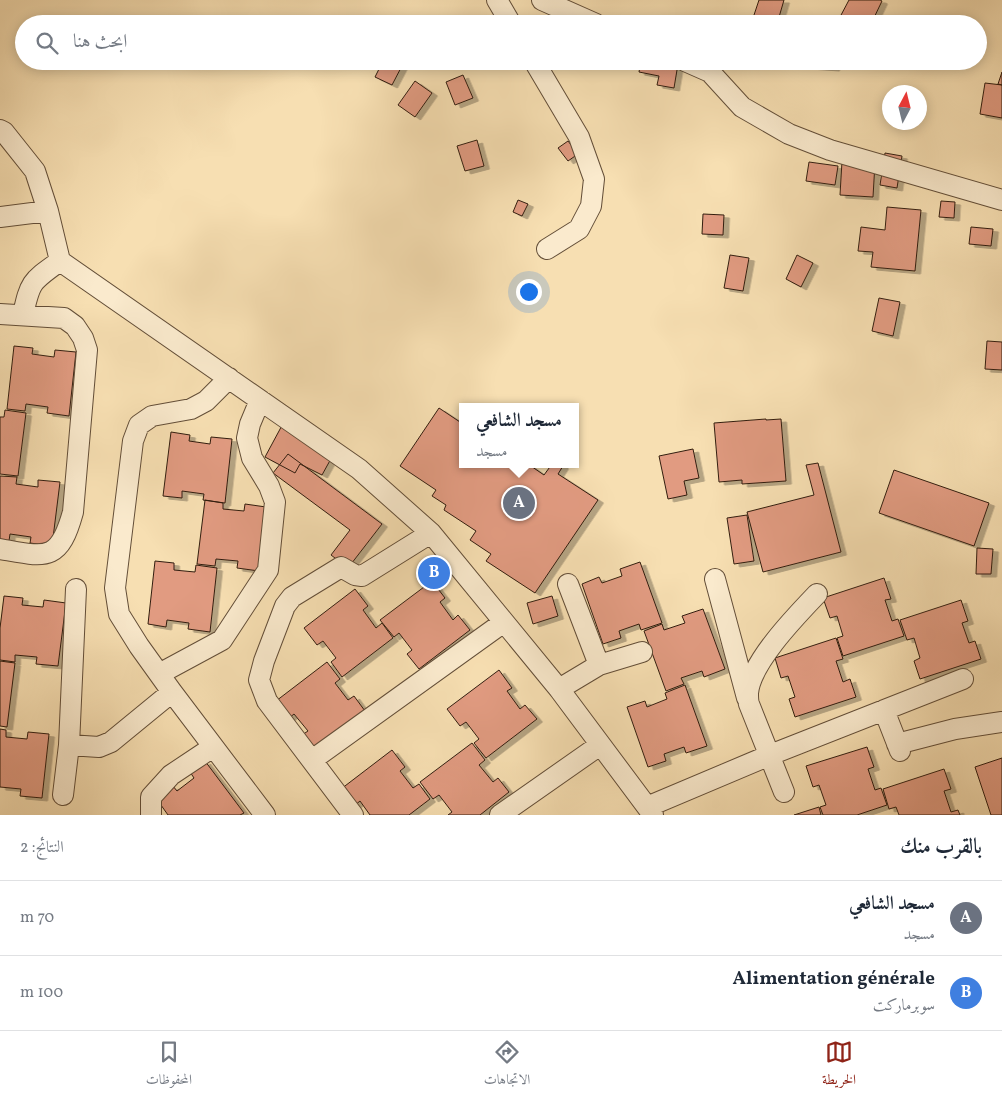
<!DOCTYPE html>
<html lang="ar">
<meta charset="utf-8">
<style>
:root{--surface:#fff;--page:#f6f6f7;--text:#1f2937;--muted:#747a83;--line:#e0e1e3;--accent:#8f2418}
body{margin:0;font-family:Vollkorn,Amiri,serif;background:var(--page);color:var(--text);direction:rtl}
.compass{position:absolute;left:882px;top:85px;width:45px;height:45px;border-radius:50%;background:var(--surface);box-shadow:0 2px 12px #0003;rotate:7deg}
.you{position:absolute;left:528px;top:291px;width:18px;height:18px;margin:-12px;border:4px solid #fff;border-radius:50%;background:#1a73e8;box-shadow:0 0 0 8px #1a73e833}
.badge{display:grid;place-items:center;width:32px;height:32px;border-radius:50%;background:var(--accent);color:#fff;font-size:16px;font-weight:700}
.pin{position:absolute;translate:-50% -50%;border:2px solid #fff;box-shadow:0 1px 5px #0006}
.popup{position:absolute;left:459px;top:403px;width:120px;height:65px;box-sizing:border-box;display:grid;place-content:center;border-radius:0px;background:var(--surface);filter:drop-shadow(0 1px 4px #0005);font-size:16px;white-space:nowrap;color:var(--muted)}
.popup b{font-size:19px;color:var(--text)}
.popup::after{content:'';position:absolute;left:50%;top:100%;margin-left:-10px;border:10px solid transparent;border-top-color:var(--surface)}
.list{margin:0;padding:0;list-style:none}
h2{display:flex;justify-content:space-between;align-items:center;height:65px;margin:0;padding:0 20px;font-size:21px}
h2 small{font-size:16px;font-weight:400;color:var(--muted)}
.list li{display:grid;grid-template-columns:32px 1fr auto;gap:15px;align-items:center;box-sizing:border-box;height:75px;padding:0 20px;border-top:1px solid var(--line)}
.list b{display:block;font-size:19px;white-space:nowrap}
.list p{margin:0;font-size:16px;white-space:nowrap;color:var(--muted)}
.list em{font-size:16px;font-style:normal;color:var(--muted)}
.icon{flex:none;width:28px;height:28px;fill:none;stroke:currentColor;stroke-width:2;stroke-linecap:round;stroke-linejoin:round}
.map{position:relative;flex:none;width:1002px;height:815px;overflow:hidden;direction:ltr}
.search{position:absolute;background:var(--surface);box-shadow:0 2px 12px #0003;left:15px;right:15px;top:15px;height:55px;display:flex;align-items:center;gap:12px;box-sizing:border-box;padding:0 18px;border-radius:28px;color:var(--muted);font-size:19px}
.sheet{height:215px;background:var(--surface)}
nav{display:flex;justify-content:space-around;align-items:center;box-sizing:border-box;height:70px;border-top:1px solid var(--line);background:var(--surface);font-size:14px;color:var(--muted)}
nav a{display:grid;justify-items:center;gap:2px}
nav .on{color:var(--accent)}
.map>svg:first-child{display:block}
.building{fill:#e19b81;stroke:#321d0f;filter:url(#shadow)}
.lines{fill:none;stroke-linecap:round;stroke-linejoin:round}
.minor-casing{stroke:#634e38;stroke-width:22}
.minor{stroke:#faeacd;stroke-width:20}
</style>
<div class="map">
<svg width="1002" height="815" viewBox="0 0 1002 815">
<defs>
<filter id="shadow"><feDropShadow dx="5.5" dy="3" stdDeviation="0" flood-color="#0004"/></filter>
</defs>
<rect width="100%" height="100%" fill="#f7dfb2"/>
<filter id="stains"><feTurbulence type="fractalNoise" baseFrequency=".004" numOctaves="4"/><feColorMatrix values="0 0 0 0 .2 0 0 0 0 .09 0 0 0 0 .02 0 0 0 .5 -.17"/></filter>
<radialGradient id="worn" r=".72"><stop offset=".6" stop-color="#630" stop-opacity="0"/><stop offset="1" stop-color="#630" stop-opacity=".3"/></radialGradient>
<path class="building" d="M759,0H784L777,24L753,18Z
M849,0H880L882,1L871,24H853L840,17Z
M383,61L404,62L392,85L375,77Z
M641,61H660L678,64L674,88L657,85L659,76L639,72Z
M805,61H834V68L805,66Z
M1002,72V85L998,84Z
M463,75L473,98L455,105L446,82Z
M415,81L432,93L415,117L398,105Z
M985,83L1002,85V118L980,114Z
M477,140L484,166L465,171L457,146Z
M568,141L578,154L568,161L558,148Z
M885,153L902,156L897,188L880,185Z
M842,161L875,163L873,197L840,195Z
M809,162L838,166L835,185L806,181Z
M518,200L528,204L522,216L513,212Z
M941,201L955,202L954,218L939,217Z
M887,207L921,210L915,271L871,267L873,252L858,251L861,227L885,230Z
M703,214L724,215L723,235L702,234Z
M971,227L993,229L991,246L969,244Z
M730,255L749,258L743,291L724,288Z
M797,255L813,263L801,287L786,279Z
M879,298L900,302L893,336L872,331Z
M987,341L1002,342V370L985,369Z
M14,346L33,348L32,354L54,357L55,350L76,352L69,416L47,413L48,407L26,404L25,411L7,409Z
M439,408L463,424V464H528L544,475L552,464H561L563,466L558,474L598,500L535,593L486,561L491,554L470,540L476,531L444,510L446,505L432,496L436,490L400,466Z
M5,410L26,413L18,476L0,474V417H4Z
M286,418L338,446L322,475L300,464L295,473L265,457Z
M766,419V420L781,419L786,481L742,484V480L719,482L714,423Z
M171,432L190,435L189,441L210,444L211,437L232,439L225,503L203,500L204,494L182,491V498L163,496Z
M693,449L699,478L684,481L687,495L668,499L659,456Z
M288,454L382,524L348,568L331,555L350,530L273,473Z
M818,463L841,552L763,572L747,512L814,495L806,465Z
M894,470L989,503L974,546L879,513Z
M0,476L17,477L16,484L38,487V480L60,482L52,546L30,543L31,537L10,534L9,541L0,540Z
M205,500L223,503V509L244,511L245,504L266,507L259,571L237,568L238,561L216,559L215,566L197,564Z
M747,515L754,561L734,564L727,518Z
M977,548L993,549L991,574H976Z
M155,561L174,563V570L195,572L196,565L217,568L210,632L188,629L189,623L167,620L166,627L148,624Z
M640,562L662,623L641,630L639,624L619,631L621,638L603,644L582,584L599,577L602,583L622,576L620,569Z
M884,578L891,599L885,600L892,621L898,619L904,636L843,656L837,638L843,636L837,616L830,618L823,598Z
M432,581L445,598L440,602L453,620L458,615L470,630L419,669L407,654L412,650L399,633L394,637L380,620Z
M355,589L368,606L363,610L376,628L382,623L393,638L342,677L331,662L336,658L323,641L317,645L304,628Z
M4,596L23,598L22,605L43,607L44,600L66,603L58,666L36,664L37,657L15,655V662L0,660V628Z
M552,596L558,616L533,624L527,603Z
M961,600L968,621L962,623L969,643L975,641L981,659L920,679L914,661L920,658L914,638L907,640L900,620Z
M703,609L725,669L704,677L702,671L681,678L684,684L666,691L644,631L662,624L664,630L685,623L682,616Z
M836,638L843,659L836,661L843,682L850,679L856,697L795,717L789,699L795,697L788,676L781,678L775,658Z
M0,661L15,663L7,727L0,726Z
M327,662L340,679L335,683L348,700L354,696L365,711L314,750L302,735L308,731L294,714L289,718L276,701Z
M499,670L512,688L507,691L520,709L525,705L537,719L486,758L474,743L479,739L466,722L460,726L447,709Z
M685,685L707,746L686,753L684,747L664,754L666,761L648,767L627,707L645,701L647,707L667,699L665,693Z
M0,729L6,730V737L27,739L28,732L49,734L42,798L20,796L21,789L0,787Z
M472,743L485,760L479,765L493,782L498,778L509,792L480,815H448L452,812L439,795L433,799L420,782Z
M867,747L874,767L868,769L875,790L881,788L887,805L857,815H823L820,807L826,805L819,785L813,787L806,766Z
M392,750L405,767L400,771L413,788L419,784L430,799L409,815H370L360,801L354,806L341,789Z
M1002,758V815H991L975,767Z
M205,761L244,813L240,815H168L156,798L173,786L177,791L194,778L190,772Z
M944,769L951,789L944,791L951,812L958,810L960,815H899L896,807L889,809L883,789Z
M819,807L821,815H794Z"/>
<g class="lines">
<g class="minor-casing">
<path id="minor" d="M497,0L511,24
M542,0L596,24
M534,61L579,137L594,179L591,206L579,229L547,249
M685,61L710,72L742,107L789,134L830,150L1002,200
M0,130L4,132L35,171L48,211L60,261L359,469L431,533L559,689L653,815
M0,217L48,211
M0,314L64,318L75,326L83,338L87,350L73,512C59,563 46,557 0,549
M23,315C30,281 32,281 60,261
M229,378L206,401L191,409L152,416L139,425L133,441L115,588L119,614L139,646L172,692L265,815
M715,579L747,698
M568,584L599,665
M159,674L222,640L268,570L275,502L269,486L252,458L247,438L250,424L260,400
M559,689L599,665L642,652
M884,710L900,751
M897,744L955,729L1002,722
M69,745L99,747L111,742L172,692
M312,760L504,622
M784,792L749,704C748,701 748,696 748,693C751,662 796,616 817,594
M63,795L69,745L76,589
M647,807L770,755L963,679
M151,815V797L171,775L213,747
M353,815L267,701L259,680L264,661L285,606L292,597L341,567L355,575L362,576L431,533
M500,815L600,745"/>
</g>
<use href="#minor" class="minor"/>
</g>
<rect width="100%" height="100%" filter="url(#stains)"/>
<rect width="100%" height="100%" fill="url(#worn)"/>
</svg>
<svg class="compass" viewBox="-18 -18 36 36"><path d="M0-13l5 13h-10z" fill="#e53935"/><path d="M0 13l5-13h-10z" fill="#747a83"/></svg>
<div class="you"></div>
<div class="pin badge" style="left:519px;top:503px;background:#6b7280">A</div>
<div class="popup"><b>مسجد الشافعي</b>مسجد</div>
<div class="pin badge" style="left:434px;top:573px;background:#3f7fe0">B</div>
<div class="search"><svg class="icon" aria-label="search" viewBox="0 0 24 24"><circle cx="10" cy="10" r="6"/><path d="M15 15l6 6"/></svg>ابحث هنا</div>
</div>
<section class="sheet">
<h2>بالقرب منك<small>النتائج: 2</small></h2>
<ul class="list">
<li><span class="badge" style="background:#6b7280">A</span><div><b>مسجد الشافعي</b><p>مسجد</p></div><em>70 m</em></li>
<li><span class="badge" style="background:#3f7fe0">B</span><div><b>Alimentation générale</b><p>سوبرماركت</p></div><em>100 m</em></li>
</ul>
</section>
<nav>
<a class="on"><svg class="icon" aria-label="map" viewBox="0 0 24 24"><path d="M3 6l6-2 6 2 6-2v14l-6 2-6-2-6 2zM9 4v14M15 6v14"/></svg>الخريطة</a>
<a><svg class="icon" aria-label="directions" viewBox="0 0 24 24"><path d="M12 3l9 9-9 9-9-9zM9 14v-3h6M13 9l2 2-2 2"/></svg>الاتجاهات</a>
<a><svg class="icon" aria-label="saved" viewBox="0 0 24 24"><path d="M7 4h10v16l-5-4-5 4z"/></svg>المحفوظات</a>
</nav>
